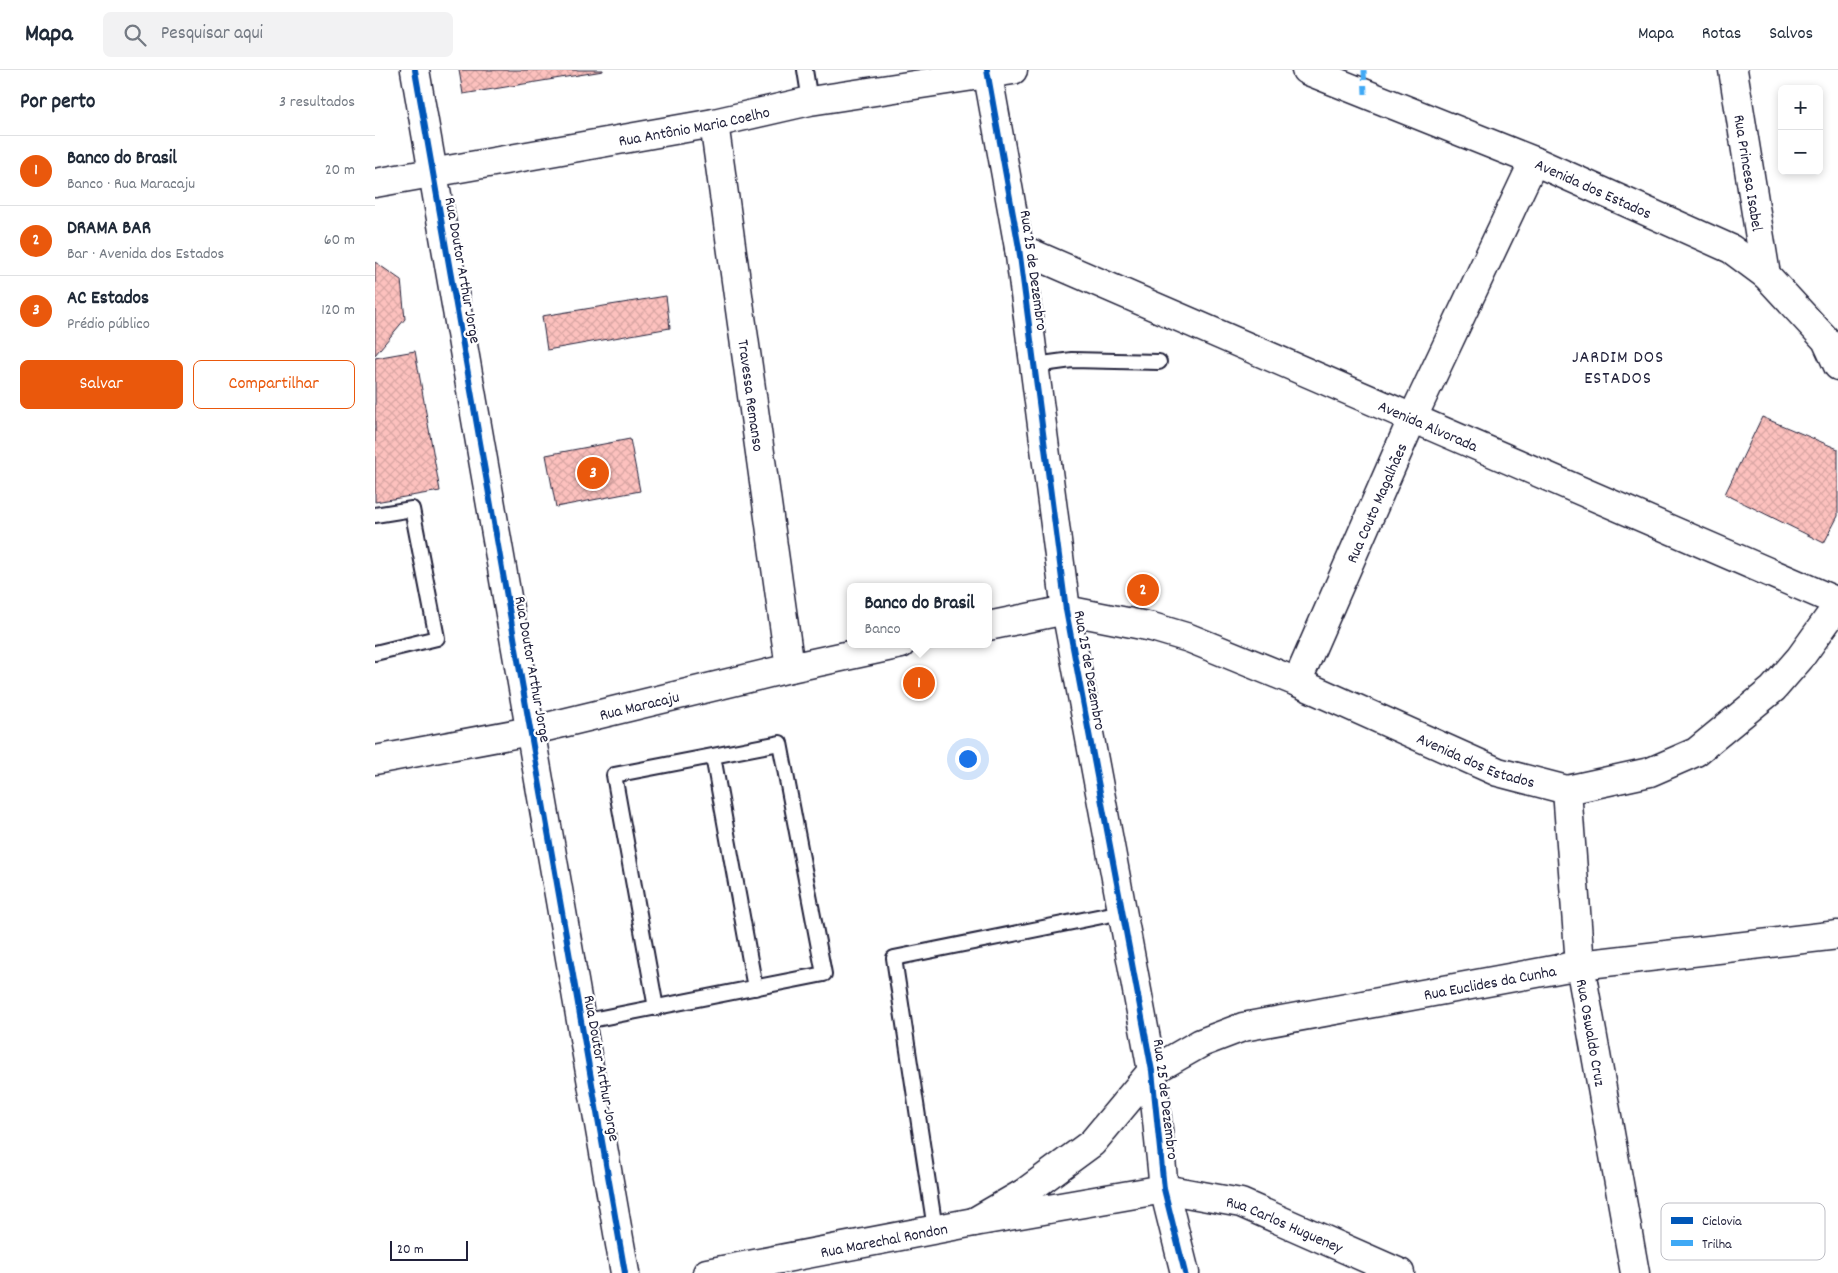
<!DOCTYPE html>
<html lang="pt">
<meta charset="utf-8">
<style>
:root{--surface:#fff;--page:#f2f2f3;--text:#1f2937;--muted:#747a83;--line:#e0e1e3;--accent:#ea580c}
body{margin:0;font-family:Dekko,sans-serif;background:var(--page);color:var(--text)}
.controls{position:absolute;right:15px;top:15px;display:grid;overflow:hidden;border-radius:8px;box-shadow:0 2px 8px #0003}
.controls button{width:45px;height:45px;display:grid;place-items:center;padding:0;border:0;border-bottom:1px solid var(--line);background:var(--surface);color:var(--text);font:25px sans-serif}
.scale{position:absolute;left:15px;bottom:12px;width:78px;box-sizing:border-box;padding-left:5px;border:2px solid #22223b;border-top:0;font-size:14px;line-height:18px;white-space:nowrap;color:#22223b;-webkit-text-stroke:4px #fff;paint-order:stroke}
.you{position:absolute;left:592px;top:688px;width:18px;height:18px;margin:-12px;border:4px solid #fff;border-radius:50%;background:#1a73e8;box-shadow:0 0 0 8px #1a73e833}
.badge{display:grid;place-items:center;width:32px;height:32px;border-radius:50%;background:var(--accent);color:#fff;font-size:16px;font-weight:700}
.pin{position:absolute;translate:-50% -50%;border:2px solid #fff;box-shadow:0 1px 5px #0006}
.popup{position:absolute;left:472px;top:513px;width:145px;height:65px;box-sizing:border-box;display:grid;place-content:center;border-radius:8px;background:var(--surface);filter:drop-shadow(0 1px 4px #0005);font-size:16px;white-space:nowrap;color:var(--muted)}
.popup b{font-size:19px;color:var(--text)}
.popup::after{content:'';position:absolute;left:50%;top:100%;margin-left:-10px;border:10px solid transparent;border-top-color:var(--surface)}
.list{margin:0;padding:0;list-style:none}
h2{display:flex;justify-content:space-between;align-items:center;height:65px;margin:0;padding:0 20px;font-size:21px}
h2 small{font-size:16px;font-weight:400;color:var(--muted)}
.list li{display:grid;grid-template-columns:32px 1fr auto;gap:15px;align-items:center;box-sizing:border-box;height:70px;padding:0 20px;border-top:1px solid var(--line)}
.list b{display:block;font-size:19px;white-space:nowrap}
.list p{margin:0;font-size:16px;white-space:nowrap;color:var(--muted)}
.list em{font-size:16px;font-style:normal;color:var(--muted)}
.actions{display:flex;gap:10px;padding:15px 20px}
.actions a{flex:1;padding:11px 0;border:1px solid var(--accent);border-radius:8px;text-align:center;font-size:18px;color:var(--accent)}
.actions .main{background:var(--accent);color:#fff}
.icon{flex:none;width:28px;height:28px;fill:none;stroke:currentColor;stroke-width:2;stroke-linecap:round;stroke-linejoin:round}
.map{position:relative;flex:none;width:1463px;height:1203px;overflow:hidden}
header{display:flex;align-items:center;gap:30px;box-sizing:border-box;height:70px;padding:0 25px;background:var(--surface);border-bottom:1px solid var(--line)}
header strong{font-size:24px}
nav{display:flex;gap:28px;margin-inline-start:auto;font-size:18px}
.search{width:350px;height:45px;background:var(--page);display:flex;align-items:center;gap:12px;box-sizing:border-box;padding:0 18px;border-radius:8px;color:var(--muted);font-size:19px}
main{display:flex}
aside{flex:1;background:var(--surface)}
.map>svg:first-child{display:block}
.building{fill:url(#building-cross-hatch);stroke:#22223b}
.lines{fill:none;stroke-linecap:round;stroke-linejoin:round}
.lane-casing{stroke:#22223b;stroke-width:18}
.street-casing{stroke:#22223b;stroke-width:31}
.secondary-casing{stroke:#22223b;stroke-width:31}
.lane{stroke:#fff;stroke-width:14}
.street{stroke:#fff;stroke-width:28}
.secondary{stroke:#fff;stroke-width:28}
.quiet{stroke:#3fa9f5;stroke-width:5;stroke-dasharray:10 5;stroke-linecap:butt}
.cycleway-casing{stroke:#fff;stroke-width:9}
.cycleway{stroke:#0057b8;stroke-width:6}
.labels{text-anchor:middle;stroke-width:4.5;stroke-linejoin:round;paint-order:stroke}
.street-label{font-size:16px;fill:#22223b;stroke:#fff}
.neighbourhood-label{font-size:18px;letter-spacing:1px;fill:#22223b;stroke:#fff}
.key{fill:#fff;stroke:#bdbdc4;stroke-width:1}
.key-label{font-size:14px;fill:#22223b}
</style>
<header>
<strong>Mapa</strong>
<div class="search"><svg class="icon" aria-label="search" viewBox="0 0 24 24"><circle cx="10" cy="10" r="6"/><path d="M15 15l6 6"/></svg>Pesquisar aqui</div>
<nav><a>Mapa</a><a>Rotas</a><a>Salvos</a></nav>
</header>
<main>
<aside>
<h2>Por perto<small>3 resultados</small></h2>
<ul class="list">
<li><span class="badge">1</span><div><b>Banco do Brasil</b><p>Banco · Rua Maracaju</p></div><em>20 m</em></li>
<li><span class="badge">2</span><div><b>DRAMA BAR</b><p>Bar · Avenida dos Estados</p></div><em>60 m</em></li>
<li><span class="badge">3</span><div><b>AC Estados</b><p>Prédio público</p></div><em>120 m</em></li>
</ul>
<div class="actions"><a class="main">Salvar</a><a>Compartilhar</a></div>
</aside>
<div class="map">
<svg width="1463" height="1203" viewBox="0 0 1463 1203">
<defs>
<pattern id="building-cross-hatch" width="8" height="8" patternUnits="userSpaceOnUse" patternTransform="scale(1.25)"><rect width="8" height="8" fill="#fdc1be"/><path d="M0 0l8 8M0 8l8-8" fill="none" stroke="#d9a6a4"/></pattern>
</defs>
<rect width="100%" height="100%" fill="#fff"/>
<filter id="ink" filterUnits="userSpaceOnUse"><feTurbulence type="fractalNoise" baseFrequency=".02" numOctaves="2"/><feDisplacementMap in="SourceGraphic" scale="10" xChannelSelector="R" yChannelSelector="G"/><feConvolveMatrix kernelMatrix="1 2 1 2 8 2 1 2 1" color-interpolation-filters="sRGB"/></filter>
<g filter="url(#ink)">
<path class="building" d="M84,0H228V1L88,24Z
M0,192L26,210L30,249L0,285Z
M291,226L295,258L172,280L167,246Z
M40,281L65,421L0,432V288Z
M1387,347L1463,379V446L1449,473L1350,424Z
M255,369L265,421L181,437L171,385Z"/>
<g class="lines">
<g class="lane-casing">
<path id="lane" d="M430,0L435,31
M660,295L697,290L784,292
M0,445L37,439L62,568L0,583
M338,686L380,918
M206,952L449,904L405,673L239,705L281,938
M560,1159L519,888L747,842"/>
</g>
<g class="street-casing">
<g id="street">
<path d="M40,0L250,1203"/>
<path d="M612,0L644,178L691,540L777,1001L789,1119L810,1203"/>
<path id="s1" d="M931,0L1159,91L1356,179L1391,205L1451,270L1463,296"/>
<path id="s2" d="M1358,0L1391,205"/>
<path id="s3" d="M339,53L415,598"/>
<path id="s4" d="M644,178L1463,532"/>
<path id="s5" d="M613,556L691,540L777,557L814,568L922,612L1123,702L1192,720L1275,702L1321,682L1398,619L1425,588L1463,535"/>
<path id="s6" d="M922,612L1038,347L1159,91"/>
<path id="s7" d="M0,690L155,661L415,598L526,574"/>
<path id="s8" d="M1192,720L1205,895L1260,1203"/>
<path id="s9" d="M599,1152L649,1123L717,1073L777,1001L826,973L868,957L1205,895L1463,865"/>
<path id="s10" d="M332,1203L599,1152L789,1119L866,1133L1025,1203"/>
</g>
</g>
<g class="secondary-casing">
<g id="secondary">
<path id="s11" d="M0,113L339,53L435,31L638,0"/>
</g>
</g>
<use href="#lane" class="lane"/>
<use href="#street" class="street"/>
<use href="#secondary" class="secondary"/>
<path class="quiet" d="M989,0L990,24"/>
<g class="cycleway-casing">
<path id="cycleway" d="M40,0L250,1203
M612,0L644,178L691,540L777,1001L789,1119L810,1203"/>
</g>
<use href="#cycleway" class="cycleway"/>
</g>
</g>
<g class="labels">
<g class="street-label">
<text dy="6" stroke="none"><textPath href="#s11" startOffset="324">Rua Antônio Maria Coelho</textPath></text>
<text dy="6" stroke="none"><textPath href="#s2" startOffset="104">Rua Princesa Isabel</textPath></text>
<text dy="6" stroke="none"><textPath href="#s1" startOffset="311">Avenida dos Estados</textPath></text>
<text transform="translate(89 200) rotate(80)" y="6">Rua Doutor Arthur Jorge</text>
<text transform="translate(660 200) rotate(82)" y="6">Rua 25 de Dezembro</text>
<text dy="6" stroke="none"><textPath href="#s3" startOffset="275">Travessa Remanso</textPath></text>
<text dy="6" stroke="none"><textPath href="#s4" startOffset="446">Avenida Alvorada</textPath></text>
<text dy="6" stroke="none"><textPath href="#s6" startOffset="196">Rua Couto Magalhães</textPath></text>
<text transform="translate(159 599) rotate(80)" y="6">Rua Doutor Arthur Jorge</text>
<text transform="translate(716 600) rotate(80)" y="6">Rua 25 de Dezembro</text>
<text dy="6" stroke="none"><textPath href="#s7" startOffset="270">Rua Maracaju</textPath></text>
<text dy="6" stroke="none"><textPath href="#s5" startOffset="518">Avenida dos Estados</textPath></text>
<text dy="6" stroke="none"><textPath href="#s9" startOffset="588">Rua Euclides da Cunha</textPath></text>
<text dy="6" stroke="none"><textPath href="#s8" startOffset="244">Rua Oswaldo Cruz</textPath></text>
<text transform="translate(228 998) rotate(80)" y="6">Rua Doutor Arthur Jorge</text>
<text transform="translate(792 1029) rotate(83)" y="6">Rua 25 de Dezembro</text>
<text dy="6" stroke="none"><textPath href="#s10" startOffset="591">Rua Carlos Hugueney</textPath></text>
<text dy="6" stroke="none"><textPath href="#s10" startOffset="180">Rua Marechal Rondon</textPath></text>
</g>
<g class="neighbourhood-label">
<text x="1243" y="292">JARDIM DOS<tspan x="1243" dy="21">ESTADOS</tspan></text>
</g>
</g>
<rect x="1286" y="1133" width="164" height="57" rx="8" class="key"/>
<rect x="1296" y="1147" width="22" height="7" fill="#0057b8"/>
<rect x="1296" y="1170" width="22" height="6" fill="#3fa9f5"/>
<g class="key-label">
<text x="1327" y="1155">Ciclovia</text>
<text x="1327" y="1178">Trilha</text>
</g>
</svg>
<div class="controls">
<button>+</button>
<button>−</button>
</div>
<div class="scale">20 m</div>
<div class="you"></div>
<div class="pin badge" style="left:544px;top:613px">1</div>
<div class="popup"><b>Banco do Brasil</b>Banco</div>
<div class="pin badge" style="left:768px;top:520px">2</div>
<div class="pin badge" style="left:218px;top:403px">3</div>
</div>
</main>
